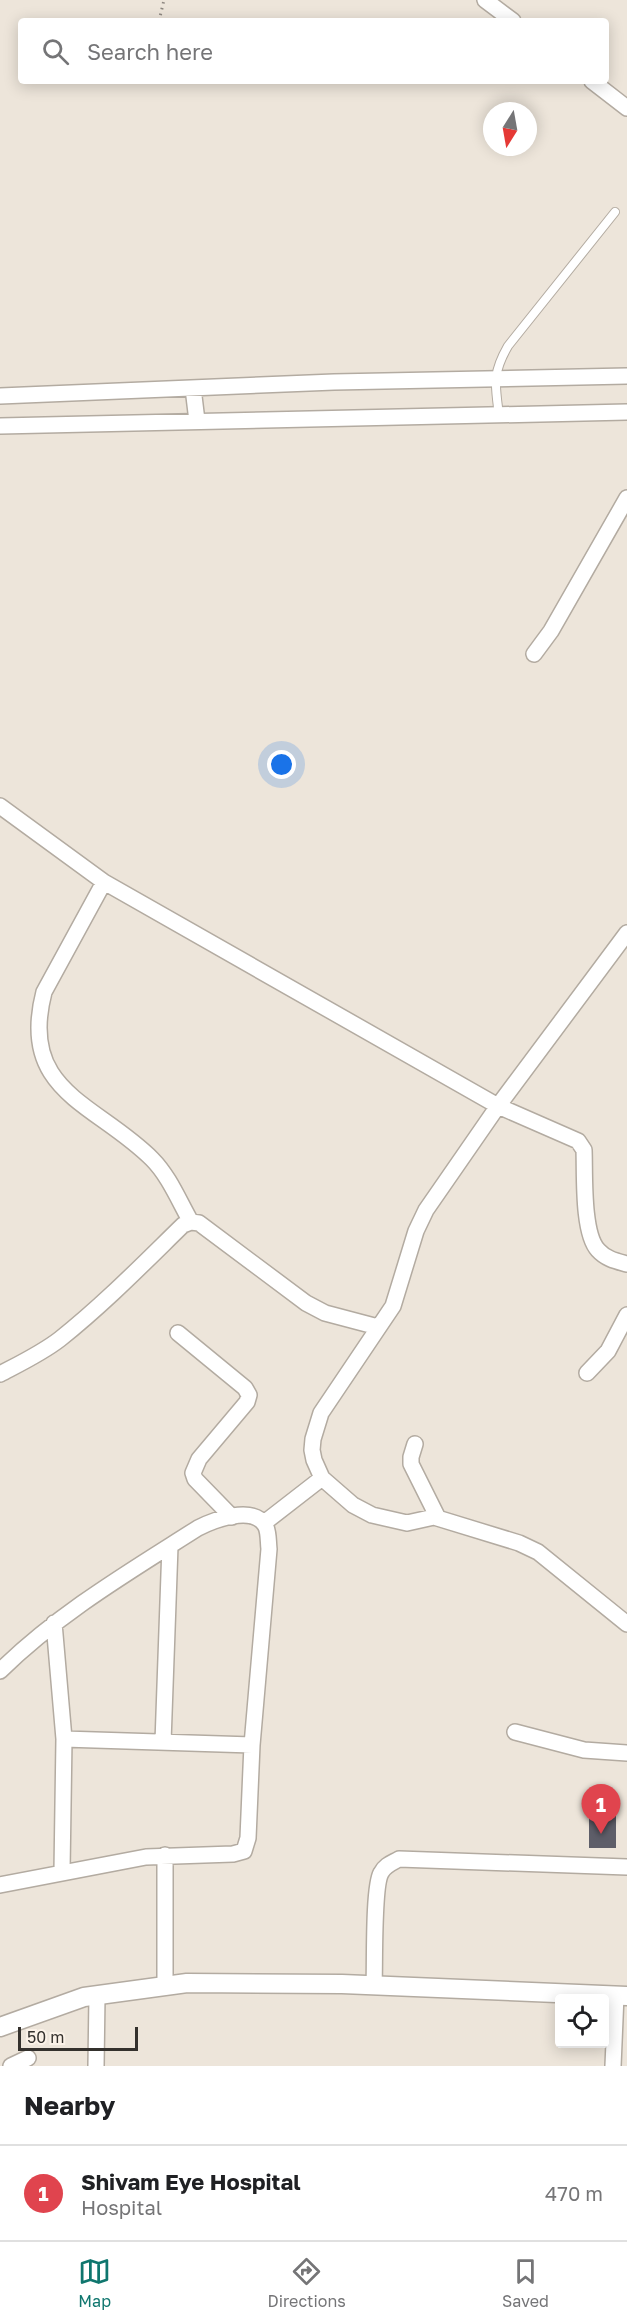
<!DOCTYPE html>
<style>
:root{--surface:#fff;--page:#f2f2f2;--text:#202124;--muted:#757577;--line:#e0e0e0;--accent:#0f766e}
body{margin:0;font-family:"Golos Text",sans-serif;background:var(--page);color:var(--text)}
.controls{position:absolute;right:18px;bottom:18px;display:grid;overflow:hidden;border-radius:6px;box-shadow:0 3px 15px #0003}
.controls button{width:54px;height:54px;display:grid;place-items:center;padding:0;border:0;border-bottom:2px solid var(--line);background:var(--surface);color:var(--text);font:30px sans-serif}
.compass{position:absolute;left:483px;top:102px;width:54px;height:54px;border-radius:50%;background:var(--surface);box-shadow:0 3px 15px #0003;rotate:191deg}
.scale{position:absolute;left:18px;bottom:15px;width:120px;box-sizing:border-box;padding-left:6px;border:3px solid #34312d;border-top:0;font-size:16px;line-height:21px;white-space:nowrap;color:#34312d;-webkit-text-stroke:4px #fbf2e8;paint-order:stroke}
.you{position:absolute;left:282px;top:765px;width:21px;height:21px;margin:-15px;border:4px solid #fff;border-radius:50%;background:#1a73e8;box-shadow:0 0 0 9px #1a73e833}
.badge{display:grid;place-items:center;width:39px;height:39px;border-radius:50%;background:var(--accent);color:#fff;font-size:20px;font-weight:700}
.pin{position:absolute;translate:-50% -50px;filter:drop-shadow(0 2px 3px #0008)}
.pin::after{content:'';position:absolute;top:32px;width:21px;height:18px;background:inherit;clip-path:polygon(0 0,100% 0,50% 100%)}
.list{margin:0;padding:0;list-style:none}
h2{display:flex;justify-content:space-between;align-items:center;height:78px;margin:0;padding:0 24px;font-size:26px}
h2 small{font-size:20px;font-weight:400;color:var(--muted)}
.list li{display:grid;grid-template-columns:39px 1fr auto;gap:18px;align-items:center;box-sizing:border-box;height:96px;padding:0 24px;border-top:2px solid var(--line)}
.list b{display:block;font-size:22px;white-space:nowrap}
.list p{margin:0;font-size:20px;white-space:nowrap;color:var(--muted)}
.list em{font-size:20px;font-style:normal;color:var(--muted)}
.icon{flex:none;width:33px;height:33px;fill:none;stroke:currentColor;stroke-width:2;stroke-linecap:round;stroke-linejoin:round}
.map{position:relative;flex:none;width:627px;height:2066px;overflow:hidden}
.search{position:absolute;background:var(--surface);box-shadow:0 3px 15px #0003;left:18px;right:18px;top:18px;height:66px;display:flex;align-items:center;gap:15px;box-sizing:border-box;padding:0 21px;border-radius:6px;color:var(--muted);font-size:22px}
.sheet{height:174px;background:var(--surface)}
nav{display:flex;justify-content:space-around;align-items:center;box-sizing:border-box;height:84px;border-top:2px solid var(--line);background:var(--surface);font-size:16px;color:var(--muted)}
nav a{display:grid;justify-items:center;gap:3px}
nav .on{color:var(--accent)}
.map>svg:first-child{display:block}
.building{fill:#5e5e69}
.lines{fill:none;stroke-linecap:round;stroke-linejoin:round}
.service-casing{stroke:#b3aba1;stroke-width:10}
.minor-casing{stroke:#b3aba1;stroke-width:18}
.tertiary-casing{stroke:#b3aba1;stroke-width:21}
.path{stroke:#8d8780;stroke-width:3;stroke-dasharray:1.5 4.5;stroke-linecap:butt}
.service{stroke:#fff;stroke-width:8}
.minor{stroke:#fff;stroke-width:15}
.tertiary{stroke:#fff;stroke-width:18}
</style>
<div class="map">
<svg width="627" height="2066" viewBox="0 0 627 2066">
<rect width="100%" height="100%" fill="#ede5da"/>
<path class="building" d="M589,1801H616V1848H589Z"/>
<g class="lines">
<g class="service-casing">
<path id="service" d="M499,415C495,384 492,374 508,346L615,212"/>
</g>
<g class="minor-casing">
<path id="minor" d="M485,0L513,21
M592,81L627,108
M193,388L197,421
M0,396L334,382L627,376
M0,426L627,412
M534,654L551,631L627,498
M0,806L104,882L498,1106L578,1141L584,1150C585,1173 582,1233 598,1250C606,1259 616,1261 627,1264
M104,882L44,992C18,1092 96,1103 152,1159C169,1176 179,1201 191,1222
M627,933L498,1106L426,1210L416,1231L393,1306L321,1413L313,1439L312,1450L314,1460L322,1478L353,1505L372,1515L407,1523L434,1517L519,1543L538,1552L627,1624
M178,1333L245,1388L249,1395L247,1402L199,1459L193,1473L195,1479L232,1517
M587,1373L608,1351L627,1315
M0,1374C21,1363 42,1353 60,1339C104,1304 143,1264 183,1225L191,1222L199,1223L306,1303L325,1313L378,1327
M415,1444L411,1457V1464L438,1518
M264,1523L322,1478
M54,1623L64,1739L62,1871
M0,1671C59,1613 129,1572 198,1528C214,1520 252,1505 265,1525C269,1531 268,1542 269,1549L252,1745L248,1838L244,1851L233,1854L146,1857L0,1885
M515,1732L584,1750L627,1753
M64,1739L252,1745
M163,1742L170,1546
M165,1855V1987
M374,1986C375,1965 373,1887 381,1873C385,1865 392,1863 399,1859L627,1867
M11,2066L28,2058
M96,2066L97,1996
M613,2066L616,1995"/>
</g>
<g class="tertiary-casing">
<path id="tertiary" d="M0,2027L84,1997L187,1983L342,1984L627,1996"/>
</g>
<path class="path" d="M159,21L164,0"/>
<use href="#service" class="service"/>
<use href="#minor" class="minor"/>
<use href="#tertiary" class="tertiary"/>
</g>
</svg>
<div class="controls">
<button><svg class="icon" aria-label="locate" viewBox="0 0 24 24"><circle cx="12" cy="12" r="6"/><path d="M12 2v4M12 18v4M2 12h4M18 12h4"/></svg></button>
</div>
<svg class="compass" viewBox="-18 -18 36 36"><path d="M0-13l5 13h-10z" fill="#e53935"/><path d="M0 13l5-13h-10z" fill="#757577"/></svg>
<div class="scale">50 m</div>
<div class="you"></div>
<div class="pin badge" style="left:601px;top:1834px;background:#e0444e">1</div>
<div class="search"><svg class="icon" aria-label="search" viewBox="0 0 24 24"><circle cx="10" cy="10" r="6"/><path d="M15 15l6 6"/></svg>Search here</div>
</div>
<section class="sheet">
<h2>Nearby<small></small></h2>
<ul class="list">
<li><span class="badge" style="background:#e0444e">1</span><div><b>Shivam Eye Hospital</b><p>Hospital</p></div><em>470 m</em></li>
</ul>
</section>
<nav>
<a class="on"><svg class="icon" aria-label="map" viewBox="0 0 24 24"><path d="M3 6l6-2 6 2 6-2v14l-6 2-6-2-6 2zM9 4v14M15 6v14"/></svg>Map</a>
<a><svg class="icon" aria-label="directions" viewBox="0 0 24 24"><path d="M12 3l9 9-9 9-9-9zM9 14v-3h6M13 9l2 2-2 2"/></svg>Directions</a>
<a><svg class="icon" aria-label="saved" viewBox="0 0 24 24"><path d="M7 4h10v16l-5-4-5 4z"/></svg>Saved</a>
</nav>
